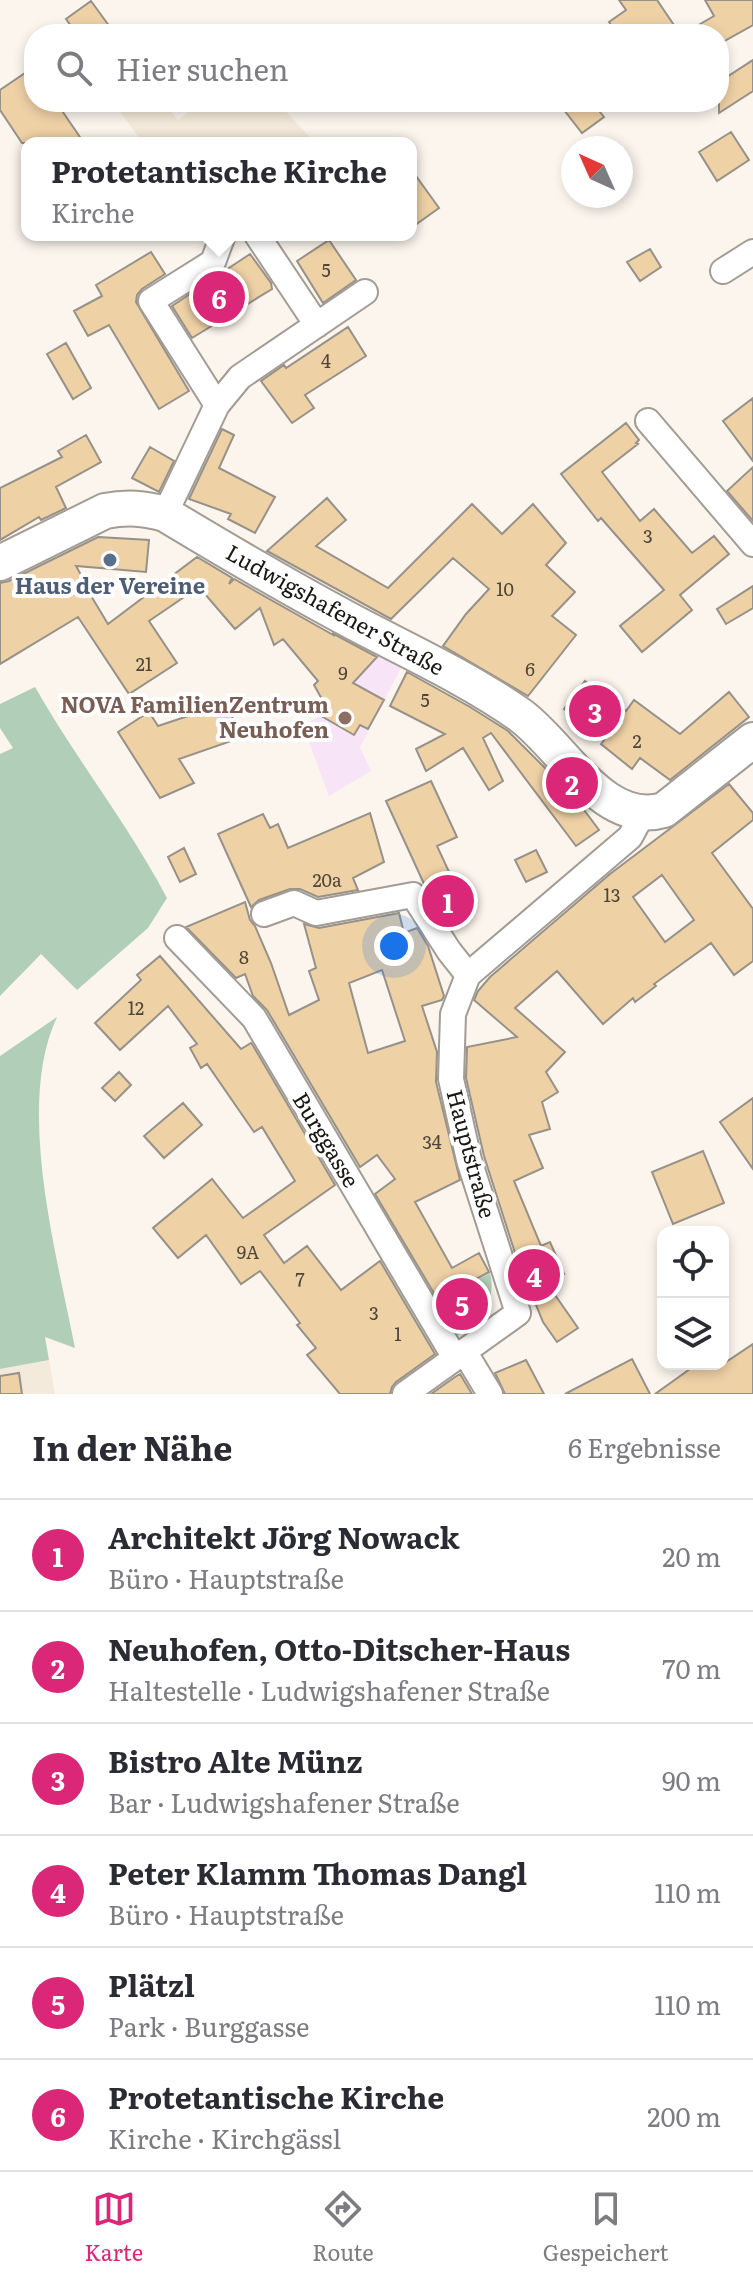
<!DOCTYPE html>
<html lang="de">
<meta charset="utf-8">
<style>
:root{--surface:#fff;--page:#f2f2f3;--text:#2b2b33;--muted:#7c7c81;--line:#e1e1e2;--accent:#db2777}
body{margin:0;font-family:Literata,serif;background:var(--page);color:var(--text)}
.controls{position:absolute;right:24px;bottom:24px;display:grid;overflow:hidden;border-radius:16px;box-shadow:0 4px 12px #0003}
.controls button{width:72px;height:72px;display:grid;place-items:center;padding:0;border:0;border-bottom:2px solid var(--line);background:var(--surface);color:var(--text);font:40px sans-serif}
.compass{position:absolute;left:561px;top:136px;width:72px;height:72px;border-radius:50%;background:var(--surface);box-shadow:0 4px 12px #0003;rotate:315deg}
.you{position:absolute;left:394px;top:946px;width:28px;height:28px;margin:-20px;border:6px solid #fff;border-radius:50%;background:#1a73e8;box-shadow:0 0 0 12px #1a73e833}
.badge{display:grid;place-items:center;width:52px;height:52px;border-radius:50%;background:var(--accent);color:#fff;font-size:26px;font-weight:700}
.pin{position:absolute;translate:-50% -50%;border:4px solid #fff;box-shadow:0 2px 8px #0006}
.popup{position:absolute;left:21px;top:137px;width:396px;height:104px;box-sizing:border-box;display:grid;place-content:center;border-radius:16px;background:var(--surface);filter:drop-shadow(0 2px 6px #0005);font-size:26px;white-space:nowrap;color:var(--muted)}
.popup b{font-size:30px;color:var(--text)}
.popup::after{content:'';position:absolute;left:50%;top:100%;margin-left:-16px;border:16px solid transparent;border-top-color:var(--surface)}
.list{margin:0;padding:0;list-style:none}
h2{display:flex;justify-content:space-between;align-items:center;height:104px;margin:0;padding:0 32px;font-size:34px}
h2 small{font-size:26px;font-weight:400;color:var(--muted)}
.list li{display:grid;grid-template-columns:52px 1fr auto;gap:24px;align-items:center;box-sizing:border-box;height:112px;padding:0 32px;border-top:2px solid var(--line)}
.list b{display:block;font-size:30px;white-space:nowrap}
.list p{margin:0;font-size:26px;white-space:nowrap;color:var(--muted)}
.list em{font-size:26px;font-style:normal;color:var(--muted)}
.icon{flex:none;width:44px;height:44px;fill:none;stroke:currentColor;stroke-width:2;stroke-linecap:round;stroke-linejoin:round}
.map{position:relative;flex:none;width:753px;height:1394px;overflow:hidden}
.search{position:absolute;background:var(--surface);box-shadow:0 4px 12px #0003;left:24px;right:24px;top:24px;height:88px;display:flex;align-items:center;gap:20px;box-sizing:border-box;padding:0 28px;border-radius:32px;color:var(--muted);font-size:30px}
.sheet{height:776px;background:var(--surface)}
nav{display:flex;justify-content:space-around;align-items:center;box-sizing:border-box;height:112px;border-top:2px solid var(--line);background:var(--surface);font-size:22px;color:var(--muted)}
nav a{display:grid;justify-items:center;gap:4px}
nav .on{color:var(--accent)}
.map>svg:first-child{display:block}
.built{fill:#f4eadb}
.education{fill:#f7e5f7}
.green{fill:#b1cfb8}
.building{fill:#efd1a6;stroke:#969189;stroke-width:2;fill-rule:evenodd}
.lines{fill:none;stroke-linecap:round;stroke-linejoin:round}
.street-casing{stroke:#a29c95;stroke-width:28}
.secondary-casing{stroke:#a29c95;stroke-width:38}
.street{stroke:#fff;stroke-width:24}
.secondary{stroke:#fff;stroke-width:34}
.service-dot{fill:#5c6f8a;stroke:#fff;stroke-width:3}
.education-dot{fill:#8d6e63;stroke:#fff;stroke-width:3}
.labels{text-anchor:middle;stroke-width:8;stroke-linejoin:round;paint-order:stroke}
.number-label{font-size:18px;fill:#4f4639}
.service-label{font-size:22px;font-weight:bold;fill:#4e5e75;stroke:#fff}
.street-label{font-size:22px;fill:#1a1815;stroke:#fff}
.education-label{font-size:22px;font-weight:bold;fill:#785e54;stroke:#fff;text-anchor:end}
</style>
<div class="map">
<svg width="753" height="1394" viewBox="0 0 753 1394">
<rect width="100%" height="100%" fill="#fbf5ed"/>
<path class="built" d="M113,102H163L178,120L202,102H277L310,137L305,143H143Z
M49,1360L55,1394H0V1369Z"/>
<path class="education" d="M381,653L403,664L360,747L371,771L329,796L303,726L329,710Z"/>
<path class="green" d="M35,687C76,759 128,824 167,898L148,928L77,990L41,954L0,996V754L13,748L0,728V704Z
M57,1017C15,1106 57,1255 75,1348L45,1337L49,1360L0,1369V1056Z
M490,1273C497,1297 481,1325 458,1335L453,1333L436,1304Z"/>
<path class="building" d="M619,0H657L680,34H617L609,22L626,10Z
M705,0H753V25L719,44V34H683L714,16Z
M91,1L115,34H77L66,19Z
M753,60V91L719,113V82Z
M34,67V102H56L84,143H22L0,110V90Z
M574,102H592L604,117L582,133L564,110Z
M731,132L749,160L717,181L699,152Z
M411,169L439,208L411,228Z
M329,240L356,280L323,303L297,261Z
M650,249L661,267L640,281L627,262Z
M151,252L165,274L142,289L137,295L136,302L189,391L159,409L109,325L88,336L74,311L102,296L96,285Z
M250,254L271,283L272,289L192,338L172,306Z
M348,327L366,356L305,395L314,408L292,423L261,381L284,365L286,368Z
M66,343L91,388L73,399L47,354Z
M753,398V461L723,421Z
M626,423L639,440L636,443L638,444L602,472L640,521L654,509L692,553L714,536L729,554L680,595L692,610L642,652L620,626L664,590L601,518L598,521L561,474Z
M222,429L234,435L219,468L275,497L255,533L228,519L231,514L189,499Z
M86,435L101,462L56,487L66,508L41,520L39,517L0,540V488L62,457L58,451Z
M150,447L174,461L159,492L132,478Z
M753,467V521L727,491Z
M327,498L346,520L316,546L388,588L472,504L502,534L533,504L566,543L546,565L575,592L552,616L576,635L528,696L443,646L466,614L489,589L453,558L391,619L267,551Z
M98,537L149,540L146,572L76,566L84,580L82,581L108,624L197,557L232,578L229,584L234,579L335,636L332,633L377,657L353,683L384,700L368,729L360,725L354,735L323,717L328,710L314,685L318,681L283,639L274,645L260,608L235,629L199,587L149,621L177,663L129,694L78,617L0,664V583L9,581Z
M753,586V608L726,624L717,609Z
M407,672L470,707L508,731L575,798L599,830L576,846L491,733L483,738L503,781L489,790L463,748L426,771L416,749L445,734L390,706Z
M585,681L626,711L634,700L680,734L729,692L749,717L670,780L640,758L632,769L601,744L605,739L564,709Z
M227,703L240,738L179,759L194,783L160,798L118,732L149,712L158,726Z
M431,781L457,837L437,846L463,902L442,912L425,886L386,801Z
M729,784L753,813V820L712,853L753,909V961L734,975L711,943L654,984L656,986L635,1002L633,998L603,1024L557,971L515,1008L565,1052L546,1072L558,1092L542,1102L550,1129L529,1135L543,1168L514,1181L541,1246L550,1242L564,1274L546,1282L578,1328L557,1342L543,1322L516,1256L484,1156L466,1078L467,1047L517,1037L474,1000L478,991L490,977L610,874ZM662,875L694,920L665,942L633,897Z
M370,813L384,862L353,878L358,890L318,897L300,889H290L259,900L251,907L218,834L263,814L270,828L278,824L288,848Z
M184,848L196,874L180,882L168,857Z
M536,850L547,872L526,882L515,860Z
M245,902L250,920L255,926L271,963L289,1015L319,1000L309,971L316,968L304,924L319,928L399,913L404,933L417,928L428,946L444,996L442,1000L422,1006L437,1052L436,1082L460,1180L415,1202L452,1268L479,1253L489,1272L438,1300L375,1194L395,1179L377,1155L360,1167L267,1010L253,996L245,974L236,978L186,927ZM382,970L405,1041L368,1053L349,983Z
M160,956L241,1049L251,1043L252,1044L335,1185L264,1235L284,1263L307,1246L341,1290L380,1261L435,1354L396,1382L392,1387L390,1394H340L307,1355L316,1348L297,1325L300,1323L260,1271L241,1284L206,1235L178,1258L153,1228L212,1179L243,1218L295,1181L262,1127L254,1132L207,1064L201,1068L190,1048L197,1044L168,1006L120,1050L95,1023L141,980L137,975Z
M119,1072L131,1085L115,1101L102,1088Z
M753,1098V1169L720,1122Z
M183,1103L202,1125L164,1158L144,1136Z
M703,1151L724,1203L673,1224L652,1172Z
M753,1344V1394H655L697,1364H723Z
M632,1359L650,1394H565Z
M526,1360L544,1394H505L495,1373Z
M19,1373L22,1394H0V1376Z
M460,1374L472,1394H431L455,1377Z"/>
<g class="lines">
<g class="street-casing">
<path id="street" d="M257,235L317,325
M723,271L753,252
M217,405L151,301L213,262L223,235
M648,421L753,544
M165,514L217,405L240,377L365,292
M264,914L294,903L316,913L413,895L449,951L468,975
M177,938L254,1018L455,1358
M464,1351L490,1394
M405,1394L518,1313L469,1160L451,1079L453,1014L468,975L630,837L643,813"/>
</g>
<g class="secondary-casing">
<path id="secondary" d="M0,563L105,511C127,507 144,508 165,514C228,552 291,589 355,623C410,652 469,679 520,715C563,746 603,828 664,810L753,740"/>
</g>
<use href="#street" class="street"/>
<use href="#secondary" class="secondary"/>
</g>
<circle class="service-dot" cx="110" cy="560" r="8"/>
<circle class="education-dot" cx="345" cy="718" r="8"/>
<g class="labels">
<g class="number-label">
<text x="326" y="277">5</text>
<text x="326" y="368">4</text>
<text x="648" y="543">3</text>
<text x="505" y="596">10</text>
<text x="144" y="671">21</text>
<text x="530" y="676">6</text>
<text x="343" y="680">9</text>
<text x="425" y="707">5</text>
<text x="637" y="748">2</text>
<text x="327" y="887">20a</text>
<text x="612" y="902">13</text>
<text x="244" y="964">8</text>
<text x="136" y="1015">12</text>
<text x="432" y="1149">34</text>
<text x="248" y="1259">9A</text>
<text x="300" y="1286">7</text>
<text x="374" y="1320">3</text>
<text x="398" y="1341">1</text>
</g>
<g class="service-label">
<text x="110" y="594">Haus der Vereine</text>
</g>
<g class="street-label">
<text transform="translate(335 610) rotate(29)" y="8">Ludwigshafener Straße</text>
<text transform="translate(326 1140) rotate(59)" y="8">Burggasse</text>
<text transform="translate(471 1154) rotate(75)" y="8">Hauptstraße</text>
</g>
<g class="education-label">
<text x="329" y="713">NOVA FamilienZentrum<tspan x="329" dy="25">Neuhofen</tspan></text>
</g>
</g>
</svg>
<div class="controls">
<button><svg class="icon" aria-label="locate" viewBox="0 0 24 24"><circle cx="12" cy="12" r="6"/><path d="M12 2v4M12 18v4M2 12h4M18 12h4"/></svg></button>
<button><svg class="icon" aria-label="layers" viewBox="0 0 24 24"><path d="M12 4l9 5-9 5-9-5zM3 14l9 5 9-5"/></svg></button>
</div>
<svg class="compass" viewBox="-18 -18 36 36"><path d="M0-13l5 13h-10z" fill="#e53935"/><path d="M0 13l5-13h-10z" fill="#7c7c81"/></svg>
<div class="you"></div>
<div class="pin badge" style="left:448px;top:901px">1</div>
<div class="pin badge" style="left:572px;top:783px">2</div>
<div class="pin badge" style="left:595px;top:711px">3</div>
<div class="pin badge" style="left:534px;top:1275px">4</div>
<div class="pin badge" style="left:462px;top:1304px">5</div>
<div class="pin badge" style="left:219px;top:297px">6</div>
<div class="popup"><b>Protetantische Kirche</b>Kirche</div>
<div class="search"><svg class="icon" aria-label="search" viewBox="0 0 24 24"><circle cx="10" cy="10" r="6"/><path d="M15 15l6 6"/></svg>Hier suchen</div>
</div>
<section class="sheet">
<h2>In der Nähe<small>6 Ergebnisse</small></h2>
<ul class="list">
<li><span class="badge">1</span><div><b>Architekt Jörg Nowack</b><p>Büro · Hauptstraße</p></div><em>20 m</em></li>
<li><span class="badge">2</span><div><b>Neuhofen, Otto-Ditscher-Haus</b><p>Haltestelle · Ludwigshafener Straße</p></div><em>70 m</em></li>
<li><span class="badge">3</span><div><b>Bistro Alte Münz</b><p>Bar · Ludwigshafener Straße</p></div><em>90 m</em></li>
<li><span class="badge">4</span><div><b>Peter Klamm Thomas Dangl</b><p>Büro · Hauptstraße</p></div><em>110 m</em></li>
<li><span class="badge">5</span><div><b>Plätzl</b><p>Park · Burggasse</p></div><em>110 m</em></li>
<li><span class="badge">6</span><div><b>Protetantische Kirche</b><p>Kirche · Kirchgässl</p></div><em>200 m</em></li>
</ul>
</section>
<nav>
<a class="on"><svg class="icon" aria-label="map" viewBox="0 0 24 24"><path d="M3 6l6-2 6 2 6-2v14l-6 2-6-2-6 2zM9 4v14M15 6v14"/></svg>Karte</a>
<a><svg class="icon" aria-label="directions" viewBox="0 0 24 24"><path d="M12 3l9 9-9 9-9-9zM9 14v-3h6M13 9l2 2-2 2"/></svg>Route</a>
<a><svg class="icon" aria-label="saved" viewBox="0 0 24 24"><path d="M7 4h10v16l-5-4-5 4z"/></svg>Gespeichert</a>
</nav>
